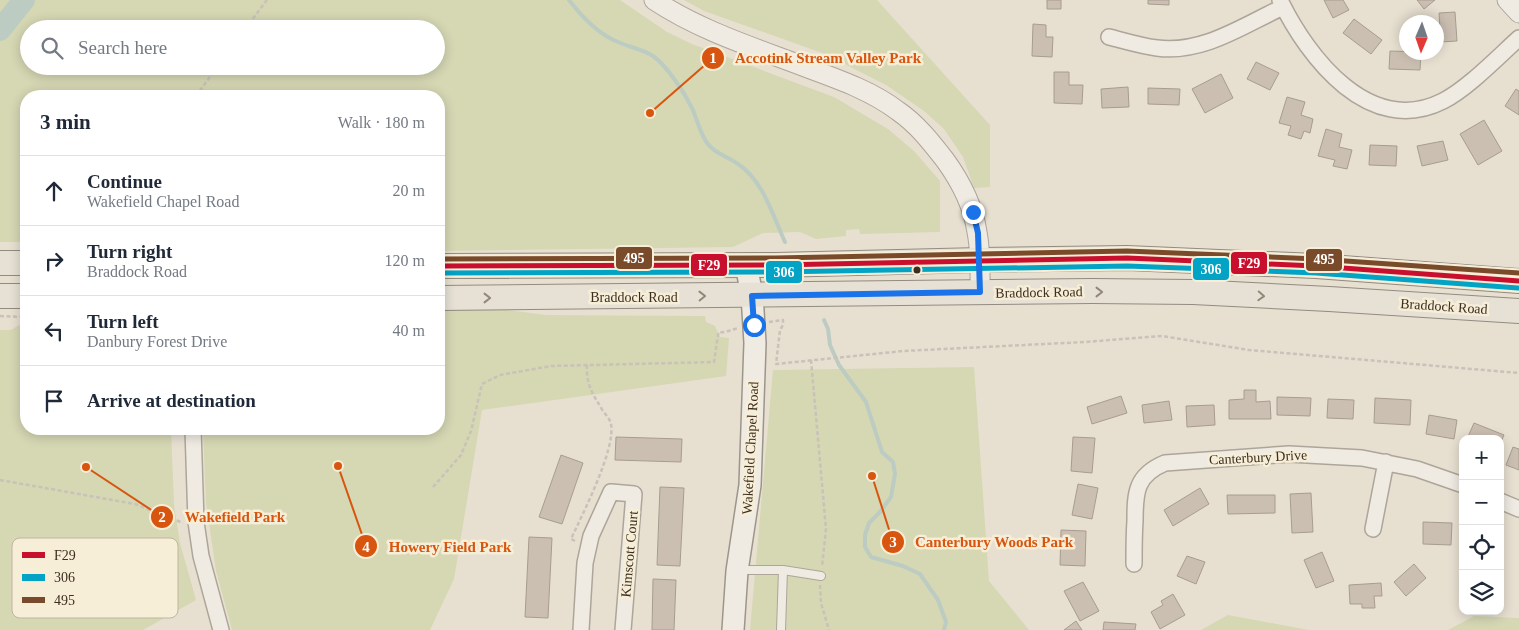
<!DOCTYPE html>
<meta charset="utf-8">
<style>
:root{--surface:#fff;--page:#f6f6f7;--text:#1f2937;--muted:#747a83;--line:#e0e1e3}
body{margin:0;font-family:Georgia,serif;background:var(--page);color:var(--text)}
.controls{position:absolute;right:15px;bottom:15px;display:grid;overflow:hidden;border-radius:10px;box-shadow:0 2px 12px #0003}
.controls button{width:45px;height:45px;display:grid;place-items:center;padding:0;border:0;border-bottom:1px solid var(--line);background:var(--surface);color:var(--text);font:25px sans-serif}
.compass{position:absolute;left:1399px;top:15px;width:45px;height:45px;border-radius:50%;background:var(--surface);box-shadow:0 2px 12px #0003;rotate:182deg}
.stop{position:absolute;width:15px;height:15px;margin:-11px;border:4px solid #1a73e8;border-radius:50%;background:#fff}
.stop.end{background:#1a73e8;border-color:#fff;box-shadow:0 1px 5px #0008}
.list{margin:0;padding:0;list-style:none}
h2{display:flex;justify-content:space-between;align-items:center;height:65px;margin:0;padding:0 20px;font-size:21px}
h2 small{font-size:16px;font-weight:400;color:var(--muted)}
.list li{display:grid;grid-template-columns:32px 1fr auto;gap:15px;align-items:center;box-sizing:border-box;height:70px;padding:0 20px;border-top:1px solid var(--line)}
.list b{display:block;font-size:19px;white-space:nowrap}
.list p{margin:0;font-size:16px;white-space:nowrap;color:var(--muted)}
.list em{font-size:16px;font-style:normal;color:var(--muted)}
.icon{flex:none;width:28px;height:28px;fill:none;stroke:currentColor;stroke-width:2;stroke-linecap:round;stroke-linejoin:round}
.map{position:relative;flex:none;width:1519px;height:630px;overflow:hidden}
.search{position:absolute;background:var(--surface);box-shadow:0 2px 12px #0003;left:20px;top:20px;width:425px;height:55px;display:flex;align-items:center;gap:12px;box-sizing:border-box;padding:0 18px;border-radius:28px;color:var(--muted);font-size:19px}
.panel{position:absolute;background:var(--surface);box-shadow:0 2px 12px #0003;left:20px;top:90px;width:425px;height:345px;border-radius:20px}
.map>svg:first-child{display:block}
.green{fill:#d6d7b3;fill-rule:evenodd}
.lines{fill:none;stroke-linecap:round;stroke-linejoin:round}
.stream{stroke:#bcccc2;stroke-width:4}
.river{stroke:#bcccc2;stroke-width:22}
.building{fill:#cbbfb2;stroke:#a89c90}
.service-casing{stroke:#ada599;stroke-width:10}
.minor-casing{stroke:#ada599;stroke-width:18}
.tertiary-casing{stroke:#ada599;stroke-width:21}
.secondary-casing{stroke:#9c958a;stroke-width:24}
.primary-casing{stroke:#928b80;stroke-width:26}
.path{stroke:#c8c2b9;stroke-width:2.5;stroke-dasharray:4 2.5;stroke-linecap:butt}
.service{stroke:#efebe3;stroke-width:8}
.minor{stroke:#efebe3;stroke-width:15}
.tertiary{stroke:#efebe3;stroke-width:19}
.secondary{stroke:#efebe3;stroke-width:21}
.primary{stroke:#e6e1d4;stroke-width:24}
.bus-1-casing{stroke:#f7eed8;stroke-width:9}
.bus-2-casing{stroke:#f7eed8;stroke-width:9}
.bus-3-casing{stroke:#f7eed8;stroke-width:9}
.bus-1{stroke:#c8102e;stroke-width:5}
.bus-2{stroke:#03a3c5;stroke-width:5}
.bus-3{stroke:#7a4b2a;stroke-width:5}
.oneway{stroke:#92887a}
.route{stroke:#1a73e8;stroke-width:6}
.bus-dot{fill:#3d2e20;stroke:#f7eed8;stroke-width:2}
.labels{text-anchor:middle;stroke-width:5;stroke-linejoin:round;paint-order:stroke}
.street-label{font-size:14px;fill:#3d2e20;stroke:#f7eed8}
.key{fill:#f7eed8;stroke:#bfb4a1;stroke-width:1}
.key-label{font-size:14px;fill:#3d2e20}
.leader{fill:none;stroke:#d7550e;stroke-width:2}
.callout-dot{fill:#d7550e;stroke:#f7eed8;stroke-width:2}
.mark-label{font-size:15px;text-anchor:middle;font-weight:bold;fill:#fff}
.callout-label{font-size:15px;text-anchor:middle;font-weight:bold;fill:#d7550e;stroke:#f7eed8;stroke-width:5;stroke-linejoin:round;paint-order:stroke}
.line-badge{stroke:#f7eed8;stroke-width:2}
.badge-label{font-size:14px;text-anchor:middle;font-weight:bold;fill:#fff}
</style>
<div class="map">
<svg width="1519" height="630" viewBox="0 0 1519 630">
<rect width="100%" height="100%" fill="#e7e0d1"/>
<path class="green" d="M0,0H620L667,32L692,44L834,97L888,129L914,151L940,181V232L860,234L859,229L846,230V236L816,239L800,232L763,233L733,247L439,251V96H26V242H0ZM29,29H436V66H29Z
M684,0H877L990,125V187L974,188L963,157L944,129L924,111L886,85L825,54L704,11Z
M501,309L546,315L705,316L706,322L715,326L720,337L729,338L726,376L482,410L454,579L430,630H232L216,571L206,503L203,429H439V310Z
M26,321V429H171L174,505L180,543L196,600L143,630H0V330H11Z
M974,367L989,581L1029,630H750L773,370Z
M1228,615L1309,630H1201Z
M1474,616L1519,618V630H1448Z"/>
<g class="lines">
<path class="stream" d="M569,0C582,17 598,34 618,42C629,47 642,49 653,56C667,66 684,92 692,108C697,119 700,133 707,143C715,154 727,156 738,164C763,180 773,216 785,242
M824,320L828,329L830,345L839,365L866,402L882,452L893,462L895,474L891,497L880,512L869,523L865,535V547L871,557L903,566L920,574L938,600L946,622L944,630"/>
<path class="river" d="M0,30L24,0"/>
</g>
<path class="building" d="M1047,0H1061V9H1047Z
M1148,0H1169V5L1148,4Z
M1324,0H1343L1349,10L1333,18Z
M1417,0H1435L1424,9Z
M1455,12L1457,41L1441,42L1439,13Z
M1354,19L1382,40L1371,54L1343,33Z
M1033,24L1046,25V37H1053L1052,57L1032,56Z
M1390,51L1421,52L1420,70L1389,69Z
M1256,62L1279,73L1270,90L1247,79Z
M1054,72H1069V85H1083L1082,104L1054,103Z
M1221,74L1233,98L1205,113L1192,89Z
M1128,87L1129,107L1102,108L1101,89Z
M1148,88L1180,89L1179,105L1148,104Z
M1516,89L1519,91V115L1505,106Z
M1287,97L1305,102L1301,115L1313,119L1310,133L1304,131L1301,139L1288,135L1291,126L1279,123Z
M1484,120L1502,151L1478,165L1460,134Z
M1326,129L1342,134L1339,147L1352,150L1347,169L1333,166L1335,160L1318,156Z
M1443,141L1448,160L1422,166L1417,146Z
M1370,145L1397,146L1396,166L1369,165Z
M1244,390H1256V402L1270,401L1271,419H1229V400L1244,399Z
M1121,396L1127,413L1092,424L1087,407Z
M1277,397L1311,398L1310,416L1277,415Z
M1375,398L1411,400L1410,425L1374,423Z
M1328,399L1354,400L1353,419L1327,418Z
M1169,401L1172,420L1144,423L1142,405Z
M1214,405L1215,425L1187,427L1186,406Z
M1429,415L1457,420L1454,439L1426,434Z
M1474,423L1504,435L1500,444V439H1467Z
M616,437L682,439L681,462L615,460Z
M1073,437L1095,438L1092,473L1071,471Z
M1513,447L1519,449V470L1506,465Z
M561,455L583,463L562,524L539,517Z
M1078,484L1098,488L1092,519L1072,515Z
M660,487L684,488L680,566L657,565Z
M1200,488L1209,504L1173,526L1164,510Z
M1311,493L1313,532L1292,533L1290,494Z
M1227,495H1275V513L1228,514Z
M1423,522L1452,523L1451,545L1423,544Z
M1061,530L1086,531L1085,566L1060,565Z
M529,537L552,538L548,618L525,617Z
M1322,552L1334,581L1316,588L1304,560Z
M1187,556L1205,562L1196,584L1177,576Z
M1414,564L1426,578L1406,596L1394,582Z
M653,579L676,580L674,630H652Z
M1083,582L1099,611L1080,621L1064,591Z
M1381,583L1382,596H1374L1375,608H1362V604H1350L1349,585Z
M1173,594L1185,615L1160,629L1151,612L1163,605L1161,601Z
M1076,621L1082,630H1064Z
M1104,622L1136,624L1135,630H1103Z"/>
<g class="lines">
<g class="service-casing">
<path id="service" d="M739,570H783L781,630
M783,570L821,576"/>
</g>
<g class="minor-casing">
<path id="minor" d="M1280,0C1308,58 1370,138 1443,101C1467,89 1498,57 1519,38
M1109,37C1125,41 1141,46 1157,48C1203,54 1244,25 1283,7
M193,429L196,522L201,556L221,630
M1500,501L1519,509
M1373,529L1386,462
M1134,564C1134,550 1134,535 1135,521C1135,492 1136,475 1165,463L1289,454L1362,458L1417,469L1463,485
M581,630L585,563L591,536L611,492L634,494L623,630"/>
</g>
<g class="tertiary-casing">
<path id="tertiary" d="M654,0C702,32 759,49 813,70C843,81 873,92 898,111C917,124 931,142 945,160C961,182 973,205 977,232C981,252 980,273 980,292
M1507,0L1519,13"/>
</g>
<g class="secondary-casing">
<path id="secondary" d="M733,630L737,571L750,485L755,343L752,295L746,265"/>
</g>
<g class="primary-casing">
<path id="primary" d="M0,263H26
M439,266L775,265L980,260L1127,258L1316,266L1519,281
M0,296H26
M439,298L1092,291L1193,292L1329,299L1519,311"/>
</g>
<path class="path" d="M245,29L267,0
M196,96L218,66
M0,316L26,317
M769,322L783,320V325L780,330L776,364L903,351L1085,342L1162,336L1249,350L1519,373
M811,360L826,529L822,567
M0,480L135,504L183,523
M433,487L461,455L471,431L482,384L500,375L551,366L714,362L718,335L719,332C726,333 732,329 739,328
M575,541L571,539C582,515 616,449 611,424C610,419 606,415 603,411C593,394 586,386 587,365
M820,585L821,603L829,630"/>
<use href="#service" class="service"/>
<use href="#minor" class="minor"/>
<use href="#tertiary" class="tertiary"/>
<use href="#secondary" class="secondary"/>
<use href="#primary" class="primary"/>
<g class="bus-1-casing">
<path id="bus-1" d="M439,266L775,265L1127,258L1316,266L1519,281"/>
</g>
<g class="bus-2-casing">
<path id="bus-2" d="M439,273L775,272L1127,266L1316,273L1518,288"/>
</g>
<g class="bus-3-casing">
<path id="bus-3" d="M439,259L775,258L1127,251L1317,259L1519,273"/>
</g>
<use href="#bus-1" class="bus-1"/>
<use href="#bus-2" class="bus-2"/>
<use href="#bus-3" class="bus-3"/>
</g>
<defs><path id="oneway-chevron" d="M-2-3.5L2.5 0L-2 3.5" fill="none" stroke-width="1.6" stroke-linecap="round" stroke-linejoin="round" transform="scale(1.25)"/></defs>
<g class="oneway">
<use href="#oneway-chevron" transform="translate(1099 292)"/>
<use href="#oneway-chevron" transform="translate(702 296) rotate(-1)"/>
<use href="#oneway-chevron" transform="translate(1261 296) rotate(3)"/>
<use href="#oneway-chevron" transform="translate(487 298)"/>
</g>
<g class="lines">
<path class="route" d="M754,325L752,296L980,292L978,233L973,212"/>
</g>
<circle class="bus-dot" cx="917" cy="270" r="4.5"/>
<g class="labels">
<g class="street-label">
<text transform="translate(1039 292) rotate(-1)" y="5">Braddock Road</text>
<text x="634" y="302">Braddock Road</text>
<text transform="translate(1444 306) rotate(4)" y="5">Braddock Road</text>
<text transform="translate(750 448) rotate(-87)" y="5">Wakefield Chapel Road</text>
<text transform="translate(1258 457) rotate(-3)" y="5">Canterbury Drive</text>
<text transform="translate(629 554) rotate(-85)" y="5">Kimscott Court</text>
</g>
</g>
<rect x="12" y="538" width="166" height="80" rx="8" class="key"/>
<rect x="22" y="552" width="23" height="6" fill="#c8102e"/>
<rect x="22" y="574" width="23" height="7" fill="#03a3c5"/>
<rect x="22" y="597" width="23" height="6" fill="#7a4b2a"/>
<g class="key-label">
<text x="54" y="560">F29</text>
<text x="54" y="582">306</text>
<text x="54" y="605">495</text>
</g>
<path class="leader" d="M650 113L713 58M86 467L162 517M872 476L893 542M338 466L366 546"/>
<g class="callout-dot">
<circle cx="650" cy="113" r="5"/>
<circle cx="86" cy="467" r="5"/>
<circle cx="872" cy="476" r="5"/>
<circle cx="338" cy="466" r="5"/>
<circle cx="713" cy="58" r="12"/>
<circle cx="162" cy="517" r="12"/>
<circle cx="893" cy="542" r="12"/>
<circle cx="366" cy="546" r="12"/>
</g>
<g class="mark-label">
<text x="713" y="63">1</text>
<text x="162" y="522">2</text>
<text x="893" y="547">3</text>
<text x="366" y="552">4</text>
</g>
<g class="callout-label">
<text x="828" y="63">Accotink Stream Valley Park</text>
<text x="235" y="522">Wakefield Park</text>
<text x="994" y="547">Canterbury Woods Park</text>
<text x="450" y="552">Howery Field Park</text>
</g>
<g class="line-badge">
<rect x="615" y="246" width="38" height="24" rx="5" fill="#7a4b2a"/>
<rect x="1305" y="248" width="38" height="24" rx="5" fill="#7a4b2a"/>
<rect x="1230" y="251" width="38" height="24" rx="5" fill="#c8102e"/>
<rect x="690" y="253" width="38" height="24" rx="5" fill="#c8102e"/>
<rect x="1192" y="257" width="38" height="24" rx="5" fill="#03a3c5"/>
<rect x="765" y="260" width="38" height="24" rx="5" fill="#03a3c5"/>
</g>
<g class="badge-label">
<text x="634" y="263">495</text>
<text x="1324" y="264">495</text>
<text x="1249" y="268">F29</text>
<text x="709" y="270">F29</text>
<text x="1211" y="274">306</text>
<text x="784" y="277">306</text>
</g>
</svg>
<div class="controls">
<button>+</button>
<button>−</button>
<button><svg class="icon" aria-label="locate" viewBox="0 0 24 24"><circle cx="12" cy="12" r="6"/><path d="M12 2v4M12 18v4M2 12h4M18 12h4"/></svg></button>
<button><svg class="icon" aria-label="layers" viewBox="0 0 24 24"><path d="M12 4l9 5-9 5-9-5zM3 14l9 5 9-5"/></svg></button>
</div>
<svg class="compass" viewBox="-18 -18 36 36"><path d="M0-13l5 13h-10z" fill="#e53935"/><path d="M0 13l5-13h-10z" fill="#747a83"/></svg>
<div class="stop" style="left:754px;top:325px"></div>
<div class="stop end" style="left:973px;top:212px"></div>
<div class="search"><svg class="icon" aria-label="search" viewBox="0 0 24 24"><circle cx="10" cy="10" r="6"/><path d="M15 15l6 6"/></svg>Search here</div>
<section class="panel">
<h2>3 min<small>Walk · 180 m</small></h2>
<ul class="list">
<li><svg class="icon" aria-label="ahead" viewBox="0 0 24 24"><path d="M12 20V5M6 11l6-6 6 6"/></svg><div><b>Continue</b><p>Wakefield Chapel Road</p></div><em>20 m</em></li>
<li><svg class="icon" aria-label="right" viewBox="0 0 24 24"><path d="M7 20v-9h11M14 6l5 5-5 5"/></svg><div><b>Turn right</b><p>Braddock Road</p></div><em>120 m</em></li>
<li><svg class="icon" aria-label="left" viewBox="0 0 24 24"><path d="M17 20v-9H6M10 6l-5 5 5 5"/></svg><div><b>Turn left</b><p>Danbury Forest Drive</p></div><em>40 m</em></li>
<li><svg class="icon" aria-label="arrive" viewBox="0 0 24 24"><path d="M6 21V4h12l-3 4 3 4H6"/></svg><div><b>Arrive at destination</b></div></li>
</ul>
</section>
</div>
